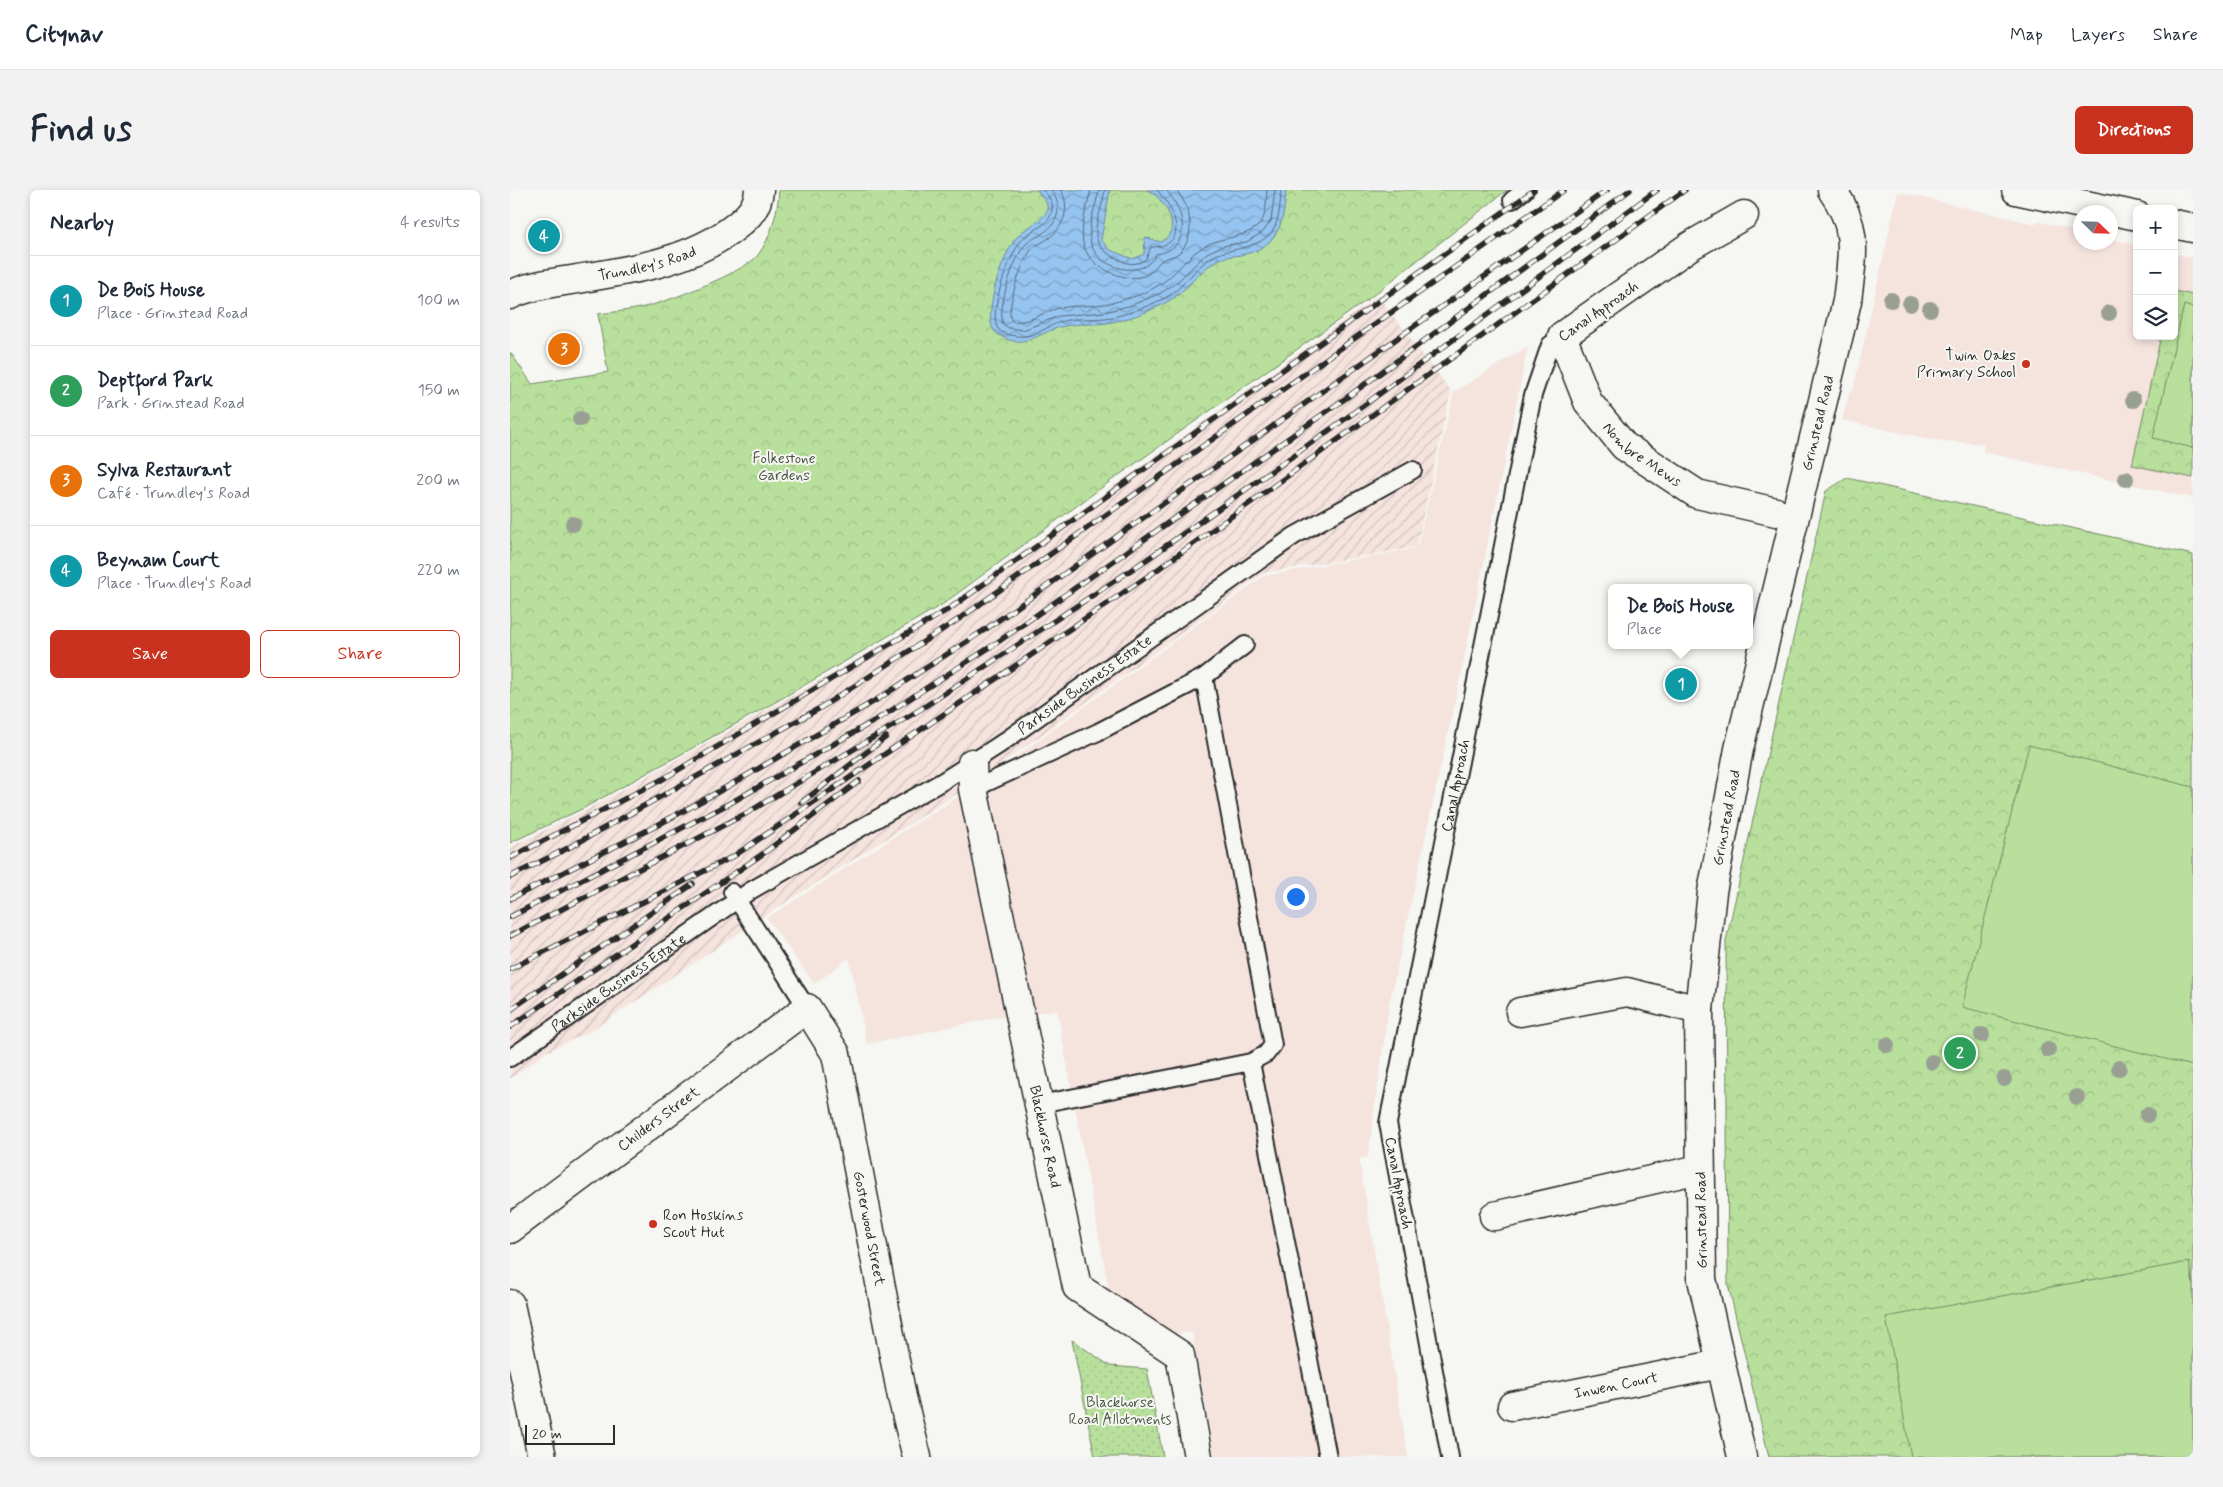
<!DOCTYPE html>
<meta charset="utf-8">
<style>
:root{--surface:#fff;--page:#f2f2f3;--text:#1f2937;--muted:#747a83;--line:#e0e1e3;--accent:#c8321e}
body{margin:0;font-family:Mynerve,sans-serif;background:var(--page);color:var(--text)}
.controls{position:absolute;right:15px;top:15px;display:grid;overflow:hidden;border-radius:8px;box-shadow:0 2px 8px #0003}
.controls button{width:45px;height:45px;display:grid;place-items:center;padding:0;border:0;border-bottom:1px solid var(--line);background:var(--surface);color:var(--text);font:25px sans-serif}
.compass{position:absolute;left:1563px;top:15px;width:45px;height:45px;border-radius:50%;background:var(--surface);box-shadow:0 2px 8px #0003;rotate:113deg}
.scale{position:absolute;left:15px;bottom:12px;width:90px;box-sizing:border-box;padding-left:5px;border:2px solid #2b2b2b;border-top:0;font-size:14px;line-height:18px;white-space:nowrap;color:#2b2b2b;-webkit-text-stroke:4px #f6f6f2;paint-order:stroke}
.you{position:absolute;left:785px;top:706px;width:18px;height:18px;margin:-12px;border:4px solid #fff;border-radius:50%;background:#1a73e8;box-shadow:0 0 0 8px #1a73e833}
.badge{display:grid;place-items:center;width:32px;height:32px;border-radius:50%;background:var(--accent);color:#fff;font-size:16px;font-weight:700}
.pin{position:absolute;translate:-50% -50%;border:2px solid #fff;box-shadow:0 1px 5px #0006}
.popup{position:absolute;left:1098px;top:394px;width:145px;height:65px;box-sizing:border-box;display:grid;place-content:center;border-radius:8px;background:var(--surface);filter:drop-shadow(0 1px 4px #0005);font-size:16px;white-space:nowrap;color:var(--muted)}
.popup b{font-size:19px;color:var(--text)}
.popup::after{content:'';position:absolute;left:50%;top:100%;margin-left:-10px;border:10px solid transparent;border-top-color:var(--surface)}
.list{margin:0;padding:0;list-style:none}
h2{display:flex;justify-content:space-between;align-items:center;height:65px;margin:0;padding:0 20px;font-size:21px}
h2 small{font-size:16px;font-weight:400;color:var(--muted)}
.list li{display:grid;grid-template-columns:32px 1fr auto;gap:15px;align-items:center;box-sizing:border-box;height:90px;padding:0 20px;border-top:1px solid var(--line)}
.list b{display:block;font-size:19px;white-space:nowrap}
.list p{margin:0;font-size:16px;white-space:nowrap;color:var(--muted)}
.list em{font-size:16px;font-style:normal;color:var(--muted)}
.actions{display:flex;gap:10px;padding:15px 20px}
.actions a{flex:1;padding:11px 0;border:1px solid var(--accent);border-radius:8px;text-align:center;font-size:18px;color:var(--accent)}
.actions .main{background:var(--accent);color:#fff}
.icon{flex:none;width:28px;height:28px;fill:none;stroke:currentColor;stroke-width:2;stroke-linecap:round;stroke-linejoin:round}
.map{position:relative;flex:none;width:1683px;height:1267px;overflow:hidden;border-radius:8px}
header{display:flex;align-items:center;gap:30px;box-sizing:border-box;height:70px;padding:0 25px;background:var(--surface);border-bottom:1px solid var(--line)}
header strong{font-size:24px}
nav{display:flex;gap:28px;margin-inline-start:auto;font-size:18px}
.intro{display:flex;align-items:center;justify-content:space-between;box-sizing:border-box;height:120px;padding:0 30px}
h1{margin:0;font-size:35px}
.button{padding:12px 22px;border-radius:8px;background:var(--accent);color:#fff;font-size:18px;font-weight:700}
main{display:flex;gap:30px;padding:0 30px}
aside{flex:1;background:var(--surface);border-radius:8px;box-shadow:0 2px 8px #0003}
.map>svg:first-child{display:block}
.built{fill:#f5e3de}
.industrial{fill:url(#industrial-furrows)}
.park{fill:url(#park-crowns);stroke:#728664}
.garden{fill:url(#garden-dots);stroke:#728664}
.pitch{fill:#b8e09c;stroke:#728664}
.water{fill:url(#water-waves);stroke:#6b87a1}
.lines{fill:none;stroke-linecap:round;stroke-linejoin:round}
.shore{stroke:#55687a;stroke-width:1}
.lane-casing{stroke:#2b2b2b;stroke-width:20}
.street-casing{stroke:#2b2b2b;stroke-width:31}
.secondary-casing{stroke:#2b2b2b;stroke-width:31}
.lane{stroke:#f6f6f2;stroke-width:16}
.street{stroke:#f6f6f2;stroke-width:28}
.secondary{stroke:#f6f6f2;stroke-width:28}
.rail-casing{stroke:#2b2b2b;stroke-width:5.5}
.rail{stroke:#f6f6f2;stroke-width:4;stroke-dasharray:11;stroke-linecap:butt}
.tree{fill:#9a9f94}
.poi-dot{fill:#c8321e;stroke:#f6f6f2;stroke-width:2}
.labels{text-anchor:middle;stroke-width:4;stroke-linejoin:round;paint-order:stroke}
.street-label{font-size:15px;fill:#2b2b2b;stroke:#f6f6f2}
.poi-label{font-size:15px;fill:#2b2b2b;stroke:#f6f6f2;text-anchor:end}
.park-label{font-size:15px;fill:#4e5847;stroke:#f6f6f2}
</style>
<header>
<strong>Citynav</strong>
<nav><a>Map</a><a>Layers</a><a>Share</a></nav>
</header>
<div class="intro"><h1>Find us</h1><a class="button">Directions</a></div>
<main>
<aside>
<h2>Nearby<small>4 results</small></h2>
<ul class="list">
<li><span class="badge" style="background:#0f9aa8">1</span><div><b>De Bois House</b><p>Place · Grinstead Road</p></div><em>100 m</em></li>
<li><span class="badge" style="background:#2e9e5b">2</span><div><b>Deptford Park</b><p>Park · Grinstead Road</p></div><em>150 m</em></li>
<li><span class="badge" style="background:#e8710a">3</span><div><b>Sylva Restaurant</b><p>Café · Trundley's Road</p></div><em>200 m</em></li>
<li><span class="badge" style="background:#0f9aa8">4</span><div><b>Beynam Court</b><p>Place · Trundley's Road</p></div><em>220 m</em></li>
</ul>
<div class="actions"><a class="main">Save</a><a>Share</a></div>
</aside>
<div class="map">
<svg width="1683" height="1267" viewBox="0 0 1683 1267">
<defs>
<pattern id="industrial-furrows" width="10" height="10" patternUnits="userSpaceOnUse" patternTransform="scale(1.25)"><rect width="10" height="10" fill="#f5e3de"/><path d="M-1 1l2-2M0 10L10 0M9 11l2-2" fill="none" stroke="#d2c3bf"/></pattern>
<pattern id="park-crowns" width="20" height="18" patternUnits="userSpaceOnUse" patternTransform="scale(1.25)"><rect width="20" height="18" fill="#b8e09c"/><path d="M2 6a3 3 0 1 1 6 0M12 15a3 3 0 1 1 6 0" fill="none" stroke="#9ec087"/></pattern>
<pattern id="garden-dots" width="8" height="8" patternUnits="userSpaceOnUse" patternTransform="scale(1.25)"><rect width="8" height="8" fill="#b8e09c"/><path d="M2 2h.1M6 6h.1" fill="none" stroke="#9ec087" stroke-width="1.8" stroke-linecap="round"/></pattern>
<pattern id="water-waves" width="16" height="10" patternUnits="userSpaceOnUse" patternTransform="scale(1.25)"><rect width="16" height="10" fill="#95c4f0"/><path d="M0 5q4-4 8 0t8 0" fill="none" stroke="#7a9fc3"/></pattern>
</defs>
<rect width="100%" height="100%" fill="#f6f6f2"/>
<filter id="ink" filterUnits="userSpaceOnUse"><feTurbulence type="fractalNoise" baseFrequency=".02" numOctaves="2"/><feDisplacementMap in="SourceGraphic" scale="10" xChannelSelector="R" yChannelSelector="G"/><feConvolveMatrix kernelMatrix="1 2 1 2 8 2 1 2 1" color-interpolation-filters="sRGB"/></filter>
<g filter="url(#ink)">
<path class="built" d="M1388,2L1525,34L1527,31L1570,42V52H1600L1601,49L1627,55V146H1664V64L1683,68V308L1473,262L1474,254L1423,250L1332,230L1340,201H1343Z
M1018,156L955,465L879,815L858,967L849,969L898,1267H705L682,1142L666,1144L599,1100L547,820L484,828L357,854L339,768L304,794L257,728L471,592L754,386L907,358L944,202Z"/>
<path class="industrial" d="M868,106L941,201L906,357L754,383L472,588L264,720L79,842L36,862L0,889V657L76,620L325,482L436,417Z"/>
<path class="park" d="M269,0H997L857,110L602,290L433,414L269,510L74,618L0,653V162L22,194L98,182L88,124C103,122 119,121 134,117C155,113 237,81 248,65C261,48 268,21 269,0Z
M1664,101L1683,105V288L1622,275L1651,146H1664Z
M1337,288L1683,365V1267H1259L1218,1094L1216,751L1316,301Z"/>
<path class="garden" d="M562,1150L600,1176L637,1179L653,1267H585Z"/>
<path class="pitch" d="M1674,115L1683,118V258L1643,248Z
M1519,555L1683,597V876L1452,817Z
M1679,1072L1683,1094V1267H1401L1376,1127Z"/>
<path class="water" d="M527,0H600L591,50L600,60L623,69L634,64L635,47L650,52C675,42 654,7 637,0H776C774,28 771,53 739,63C727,67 713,65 703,73C686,84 676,102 657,112C639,122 617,130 596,133C583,135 569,133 555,136C532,140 514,161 491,146C485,143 482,139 481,132C478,110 493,63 508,46C518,35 531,34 538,19L536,12Z"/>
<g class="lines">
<path class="shore" d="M533,0C538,6 544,12 542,20C540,37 520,39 511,51C500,64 476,126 489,140C495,145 507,147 515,146C527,145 538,136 550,132C564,127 580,130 595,128C615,126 635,117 653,109C674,99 684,77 702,67C720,57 741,61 758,46C770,35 770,16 771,0
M541,0C553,15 549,33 533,43C528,47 521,49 516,54C504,66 487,118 493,134L499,138L513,140L549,126L595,122L622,115L651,103L667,92L697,63L712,56L736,52L753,42L761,31L765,0
M551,0C561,17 554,37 539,48C534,52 527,54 522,59C513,67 494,122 502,131C520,134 531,122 549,118C564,115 579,117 594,114C613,111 633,105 649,95C666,85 677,65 695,56C712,46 733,49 748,36C757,28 756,11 757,0
M581,0C577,16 570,36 573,53C577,76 613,93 634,86C643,83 645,76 651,71C656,67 664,67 669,63C687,46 681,17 666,0
M589,0C586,17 576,37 581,54C588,79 634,91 646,64C684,58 675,21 656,0
M595,0C590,32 571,53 610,70C619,75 627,75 636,69L641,57C681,57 665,18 647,0"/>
<g class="lane-casing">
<g id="lane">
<path d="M1002,10L1015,0"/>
<path d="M463,599L588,542L694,487L735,455"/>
<path d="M222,702L297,818"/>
<path id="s1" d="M0,868L240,701L433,591L489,555L784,346L903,280"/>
<path d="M741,872L818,1267"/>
<path d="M530,914L741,872L756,864L763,855L694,487"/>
<path id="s2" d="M940,1267L878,933L1023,205L1040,155L1052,146"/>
</g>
</g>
<g class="street-casing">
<g id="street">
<path id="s3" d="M1234,25L1180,56L1052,146L1078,212L1114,256L1187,304L1266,322"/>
<path id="s4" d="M0,105C21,95 44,93 67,89C121,80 180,72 225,37C238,27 248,17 249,0"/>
<path id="s5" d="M462,573L463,599L567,1097L670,1165L688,1267"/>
<path d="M1010,822L1117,802L1189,820"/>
<path d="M984,1026L1189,979"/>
<path id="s6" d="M0,1039L297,818L326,864L392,1207L407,1267"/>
<path d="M0,1114L32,1267"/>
<path id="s7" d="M1002,1216L1210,1174"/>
</g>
</g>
<g class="secondary-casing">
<g id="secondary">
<path d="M1506,0L1627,26"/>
<path d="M1664,34L1683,38"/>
<path id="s8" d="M1232,1267L1192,1089L1189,820L1202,702L1229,559L1337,111C1342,67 1350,39 1322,0"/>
</g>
</g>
<use href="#lane" class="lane"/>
<use href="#street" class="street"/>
<use href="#secondary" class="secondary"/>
<g class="rail-casing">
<path id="rail" d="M291,613L376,547
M0,668L153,589L439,419L1024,0
M0,687L60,657L310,518L449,429L1054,0
M0,709L144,637L215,598L368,509L476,439L1097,0
M0,727L222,612L371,527L485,454L836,208L1120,0
M0,746L237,623L411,519L636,370L842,224L1147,0
M0,779L224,666L644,382L1175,0
M0,820L183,694
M0,837L254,663L349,591"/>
</g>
<use href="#rail" class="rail"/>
</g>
<g class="tree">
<circle cx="1381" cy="110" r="8"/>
<circle cx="1400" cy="114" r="8"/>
<circle cx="1420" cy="119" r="8"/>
<circle cx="1599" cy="123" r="8"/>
<circle cx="1623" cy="210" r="8"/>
<circle cx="70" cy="229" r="8"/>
<circle cx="1616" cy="289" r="8"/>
<circle cx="63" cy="334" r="8"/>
<circle cx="1472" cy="845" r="8"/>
<circle cx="1377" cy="855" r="8"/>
<circle cx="1538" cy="860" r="8"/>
<circle cx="1422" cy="872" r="8"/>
<circle cx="1609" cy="878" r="8"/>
<circle cx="1494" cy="889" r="8"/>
<circle cx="1567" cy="907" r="8"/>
<circle cx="1637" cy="925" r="8"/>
</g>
</g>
<g class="poi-dot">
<circle cx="1516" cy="174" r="5"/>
<circle cx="143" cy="1034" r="5"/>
</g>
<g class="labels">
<g class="street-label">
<text dy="5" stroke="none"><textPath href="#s4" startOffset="141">Trundley's Road</textPath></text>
<text transform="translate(1088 121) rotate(-35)" y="5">Canal Approach</text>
<text dy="5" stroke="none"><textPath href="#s8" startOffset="1051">Grinstead Road</textPath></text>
<text dy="5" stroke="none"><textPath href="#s3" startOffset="366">Nombre Mews</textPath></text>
<text dy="5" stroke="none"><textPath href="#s1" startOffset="686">Parkside Business Estate</textPath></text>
<text dy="5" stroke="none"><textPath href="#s2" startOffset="684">Canal Approach</textPath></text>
<text dy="5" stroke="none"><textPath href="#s8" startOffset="646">Grinstead Road</textPath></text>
<text dy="5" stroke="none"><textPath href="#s1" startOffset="132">Parkside Business Estate</textPath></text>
<text dy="5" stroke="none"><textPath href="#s6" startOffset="185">Childers Street</textPath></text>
<text dy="5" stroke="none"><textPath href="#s5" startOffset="381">Blackhorse Road</textPath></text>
<text transform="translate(889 993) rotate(79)" y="5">Canal Approach</text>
<text transform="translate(1191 1030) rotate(-91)" y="5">Grinstead Road</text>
<text dy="5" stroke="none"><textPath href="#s6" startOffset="602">Gosterwood Street</textPath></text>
<text dy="5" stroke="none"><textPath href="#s7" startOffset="106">Inwen Court</textPath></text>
</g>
<g class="poi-label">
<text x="1506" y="170">Twin Oaks<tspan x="1506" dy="17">Primary School</tspan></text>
<text x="153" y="1030" text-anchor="start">Ron Hoskins<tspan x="153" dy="17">Scout Hut</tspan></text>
</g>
<g class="park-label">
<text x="274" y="273">Folkestone<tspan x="274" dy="17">Gardens</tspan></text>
<text x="610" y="1217">Blackhorse<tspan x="610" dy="17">Road Allotments</tspan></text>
</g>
</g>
</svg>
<div class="controls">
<button>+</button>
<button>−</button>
<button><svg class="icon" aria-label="layers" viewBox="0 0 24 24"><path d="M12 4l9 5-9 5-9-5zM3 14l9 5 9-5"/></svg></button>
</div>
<svg class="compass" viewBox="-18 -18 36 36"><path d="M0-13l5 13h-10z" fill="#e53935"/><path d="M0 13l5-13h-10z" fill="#747a83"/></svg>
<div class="scale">20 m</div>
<div class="you"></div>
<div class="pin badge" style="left:1171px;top:494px;background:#0f9aa8">1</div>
<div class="popup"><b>De Bois House</b>Place</div>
<div class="pin badge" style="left:1450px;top:863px;background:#2e9e5b">2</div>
<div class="pin badge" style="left:54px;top:159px;background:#e8710a">3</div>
<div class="pin badge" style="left:34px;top:46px;background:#0f9aa8">4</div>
</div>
</main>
